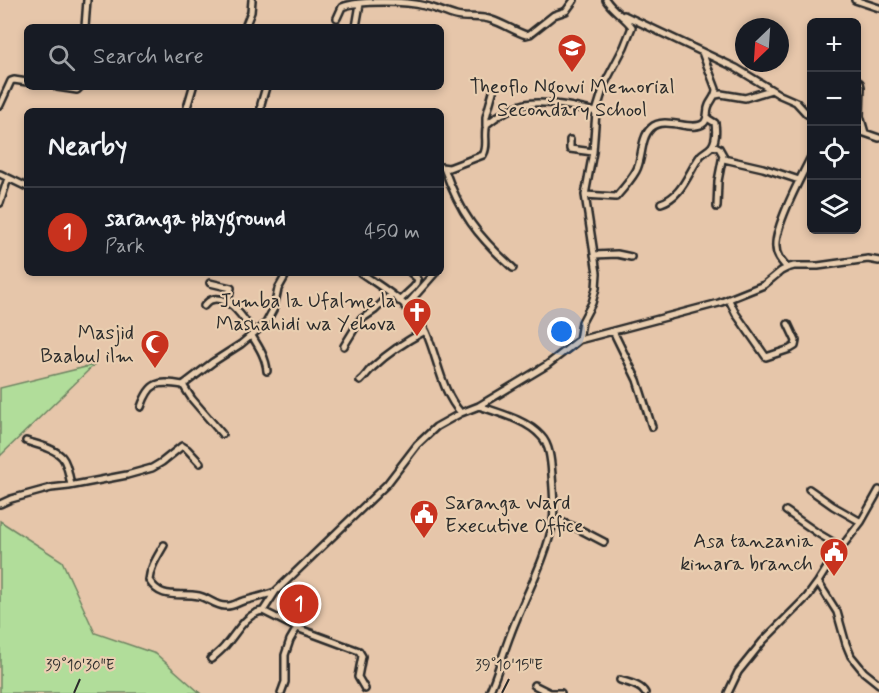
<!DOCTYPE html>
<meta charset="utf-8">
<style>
:root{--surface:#171b24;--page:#20242c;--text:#f1f3f6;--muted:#9ea1a6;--line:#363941;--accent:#c8321e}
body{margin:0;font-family:Mynerve,sans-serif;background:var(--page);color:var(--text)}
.controls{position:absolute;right:18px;top:18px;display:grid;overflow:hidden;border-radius:9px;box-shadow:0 3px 9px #0003}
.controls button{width:54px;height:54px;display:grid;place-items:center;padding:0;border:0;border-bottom:2px solid var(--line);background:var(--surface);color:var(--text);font:30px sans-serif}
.compass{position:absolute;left:735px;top:18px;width:54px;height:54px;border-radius:50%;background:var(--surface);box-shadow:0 3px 9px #0003;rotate:205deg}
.you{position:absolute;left:562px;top:332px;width:21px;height:21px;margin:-15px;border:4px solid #fff;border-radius:50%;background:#1a73e8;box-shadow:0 0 0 9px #1a73e833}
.badge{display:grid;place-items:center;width:39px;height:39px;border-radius:50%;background:var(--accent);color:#fff;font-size:20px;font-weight:700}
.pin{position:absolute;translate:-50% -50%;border:3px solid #fff;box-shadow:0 2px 6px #0006}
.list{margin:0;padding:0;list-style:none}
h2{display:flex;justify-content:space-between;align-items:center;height:78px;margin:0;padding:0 24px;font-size:26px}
h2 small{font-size:20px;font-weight:400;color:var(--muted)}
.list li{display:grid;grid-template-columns:39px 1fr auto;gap:18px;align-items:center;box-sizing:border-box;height:90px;padding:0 24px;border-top:2px solid var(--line)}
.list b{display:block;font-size:22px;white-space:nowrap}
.list p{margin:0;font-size:20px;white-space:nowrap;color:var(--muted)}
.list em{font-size:20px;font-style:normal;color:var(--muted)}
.icon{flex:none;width:33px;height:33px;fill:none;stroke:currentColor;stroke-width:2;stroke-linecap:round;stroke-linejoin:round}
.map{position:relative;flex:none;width:879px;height:693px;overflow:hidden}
.search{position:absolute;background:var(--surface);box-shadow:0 3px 9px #0003;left:24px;top:24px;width:420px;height:66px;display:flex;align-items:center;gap:15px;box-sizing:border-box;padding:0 21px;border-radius:9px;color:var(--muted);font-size:22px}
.panel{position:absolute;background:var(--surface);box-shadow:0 3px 9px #0003;left:24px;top:108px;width:420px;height:168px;border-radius:9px}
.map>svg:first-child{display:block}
.green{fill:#b1dd9a;stroke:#6e8462;stroke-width:1.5}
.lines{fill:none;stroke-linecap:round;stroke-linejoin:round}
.street-casing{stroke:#2b2b2b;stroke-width:10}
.street{stroke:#e9ceb0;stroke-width:5}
.ticks{fill:none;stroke:#2b2b2b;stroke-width:2}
.labels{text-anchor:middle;stroke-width:4.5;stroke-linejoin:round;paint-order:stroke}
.poi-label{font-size:20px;fill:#2b2b2b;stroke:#e9ceb0;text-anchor:end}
.ticks-label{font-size:15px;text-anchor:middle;fill:#2b2b2b;stroke:#e9ceb0;stroke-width:4.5;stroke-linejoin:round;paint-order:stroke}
</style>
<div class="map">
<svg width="879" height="693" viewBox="0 0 879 693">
<rect width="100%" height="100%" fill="#e6c6aa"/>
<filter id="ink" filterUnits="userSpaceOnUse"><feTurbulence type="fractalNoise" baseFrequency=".0167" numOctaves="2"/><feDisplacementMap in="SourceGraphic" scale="12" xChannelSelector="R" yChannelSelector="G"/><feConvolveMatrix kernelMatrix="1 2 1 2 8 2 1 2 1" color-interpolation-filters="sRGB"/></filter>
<g filter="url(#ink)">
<path class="green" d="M94,365L0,456V388Z
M0,521L62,561L95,633L156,654L200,693H0Z"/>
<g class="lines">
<g class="street-casing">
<path id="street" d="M855,0L879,8
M624,15L736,68L780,95L796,102L807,114L812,117
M337,18L342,7C359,0 407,1 425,6C435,8 445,13 456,16C467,19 480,15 492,20C504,24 514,31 526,35L530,34L554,15L566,11L574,0
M85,27L87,0
M245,27L251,12L252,0
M356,27L360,4
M856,80L860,83L861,87L860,116L865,133
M57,87L77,90L80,87
M716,95L721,94L745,98L771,90
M0,105L11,81L14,80L27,82
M186,111L193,87
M261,111V104L266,87
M486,126V117L494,88
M856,130L879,138
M570,140V149L593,152
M713,145L719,148L723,155L718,181L717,207
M724,159L763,168L799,180
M441,167L449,168L483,155C489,146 483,135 487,124C497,116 512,107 525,104C545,100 576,107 596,112
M444,168C460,213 477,236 513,268
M0,174L27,187
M585,195L616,197C623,189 631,180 636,171C643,159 640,138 651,128C665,115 693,133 704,123C709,118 706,111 709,105C712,99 716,96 716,89L702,52
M0,203L8,178
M661,203C683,196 688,172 701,155C704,152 709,150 712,146C716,140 716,130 715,123L707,118
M594,255L617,254L631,257
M787,268C782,262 776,256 776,247C774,227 802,175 812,155
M361,273C384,289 414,306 426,332C438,359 441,391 461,413
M210,283L231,288L228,302
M729,300L736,314L766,357L790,349L795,346L796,341L788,324
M399,301L413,288L417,283L418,279L411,273
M204,306C206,304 208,301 211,300C229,293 245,321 254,333
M405,307L435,273
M613,331L637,380L652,427
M252,336C259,347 266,358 267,371
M579,340L582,322L592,303L596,288L597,273L585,195L593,152L596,112L605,83L624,47L632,27C625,17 613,11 606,0
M344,346L360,320L375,310L391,294
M360,381C365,377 368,371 373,367C389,352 406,341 425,331
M183,385L192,399L222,434
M479,406C499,413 527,420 541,436C550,445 551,462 552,475C553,490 555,506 553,521C547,558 524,598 511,633C503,653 498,673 489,693
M141,407C150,381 158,381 183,385L213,362L241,344L266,323L274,308L278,289L287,273
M26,441C38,445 54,448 62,457C68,464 69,477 71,485
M809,489L833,506L861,522
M0,504L11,499L51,488L69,486L127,475L152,468L162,462L182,446L187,449L200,463
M786,511L819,534L841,547
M553,519L577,528L604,542
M164,545C158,556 150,567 149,580C161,601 180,592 199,596C208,598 216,606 225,606C231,607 237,603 243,601C254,598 264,596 275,592
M818,582L837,612L846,644L851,656L864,672L879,684
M263,611L276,591L387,484L417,445L436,427L461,413L479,406L547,365L579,340L719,303L764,285L781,271L787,268L794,266H818L868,259L879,261
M211,659C216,655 221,651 225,646C236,634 246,613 263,611L297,628L359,651L362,656L358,677L365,689
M620,680C629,683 641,685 645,693
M534,685L550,693H561
M281,693L285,682V655L290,640L297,628
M728,693L738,672L763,641L807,597L818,582L833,558L861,522L879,490"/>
</g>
<use href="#street" class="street"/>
</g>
</g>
<path class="ticks" d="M74,693L80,679M502,693L509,679"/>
<defs>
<g id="school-pin" transform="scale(1.5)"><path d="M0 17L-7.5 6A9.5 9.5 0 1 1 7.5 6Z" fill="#c8321e" stroke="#e9ceb0"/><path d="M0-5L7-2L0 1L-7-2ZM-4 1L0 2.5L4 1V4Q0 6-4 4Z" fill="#fff"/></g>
<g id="church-pin" transform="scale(1.5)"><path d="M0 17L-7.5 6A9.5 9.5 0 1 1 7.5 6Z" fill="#c8321e" stroke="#e9ceb0"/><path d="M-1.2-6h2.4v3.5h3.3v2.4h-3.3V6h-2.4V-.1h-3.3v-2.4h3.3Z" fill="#fff"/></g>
<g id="mosque-pin" transform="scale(1.5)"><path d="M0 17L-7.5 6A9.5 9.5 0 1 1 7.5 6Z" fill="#c8321e" stroke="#e9ceb0"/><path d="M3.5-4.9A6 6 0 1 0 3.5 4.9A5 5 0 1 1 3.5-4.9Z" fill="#fff"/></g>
<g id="civic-pin" transform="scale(1.5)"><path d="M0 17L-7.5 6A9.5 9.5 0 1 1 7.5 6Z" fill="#c8321e" stroke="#e9ceb0"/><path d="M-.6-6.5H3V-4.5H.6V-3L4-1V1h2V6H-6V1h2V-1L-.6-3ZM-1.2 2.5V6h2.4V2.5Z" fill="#fff"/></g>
</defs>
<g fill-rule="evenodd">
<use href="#school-pin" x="572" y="48"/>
<use href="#church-pin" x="417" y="312"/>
<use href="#mosque-pin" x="155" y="344"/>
<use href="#civic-pin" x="424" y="514"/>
<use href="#civic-pin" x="834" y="552"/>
</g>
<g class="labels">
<g class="poi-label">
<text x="572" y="93" text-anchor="middle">Theoflo Ngowi Memorial<tspan x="572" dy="23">Secondary School</tspan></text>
<text x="396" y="307">Jumba la Ufalme la<tspan x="396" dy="23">Mashahidi wa Yehova</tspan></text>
<text x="134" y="339">Masjid<tspan x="134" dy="23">Baabul ilm</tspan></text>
<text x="445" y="509" text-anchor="start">Saranga Ward<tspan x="445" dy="23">Executive Office</tspan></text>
<text x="813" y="547">Asa tanzania<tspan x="813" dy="23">kimara branch</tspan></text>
</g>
</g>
<g class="ticks-label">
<text x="80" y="670">39°10'30"E</text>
<text x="509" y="670">39°10'15"E</text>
</g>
</svg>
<div class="controls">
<button>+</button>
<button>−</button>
<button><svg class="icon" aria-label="locate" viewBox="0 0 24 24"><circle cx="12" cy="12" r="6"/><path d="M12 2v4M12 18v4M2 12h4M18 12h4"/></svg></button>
<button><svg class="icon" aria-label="layers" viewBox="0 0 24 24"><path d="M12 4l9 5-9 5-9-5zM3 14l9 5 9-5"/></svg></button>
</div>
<svg class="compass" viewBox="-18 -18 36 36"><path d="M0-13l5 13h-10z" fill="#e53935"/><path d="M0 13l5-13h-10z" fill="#9ea1a6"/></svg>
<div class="you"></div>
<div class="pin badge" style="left:299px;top:604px">1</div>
<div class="search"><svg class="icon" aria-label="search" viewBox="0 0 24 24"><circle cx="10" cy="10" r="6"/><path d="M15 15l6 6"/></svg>Search here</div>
<section class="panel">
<h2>Nearby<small></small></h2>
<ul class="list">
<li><span class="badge">1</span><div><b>saranga playground</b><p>Park</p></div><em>450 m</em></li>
</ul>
</section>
</div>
